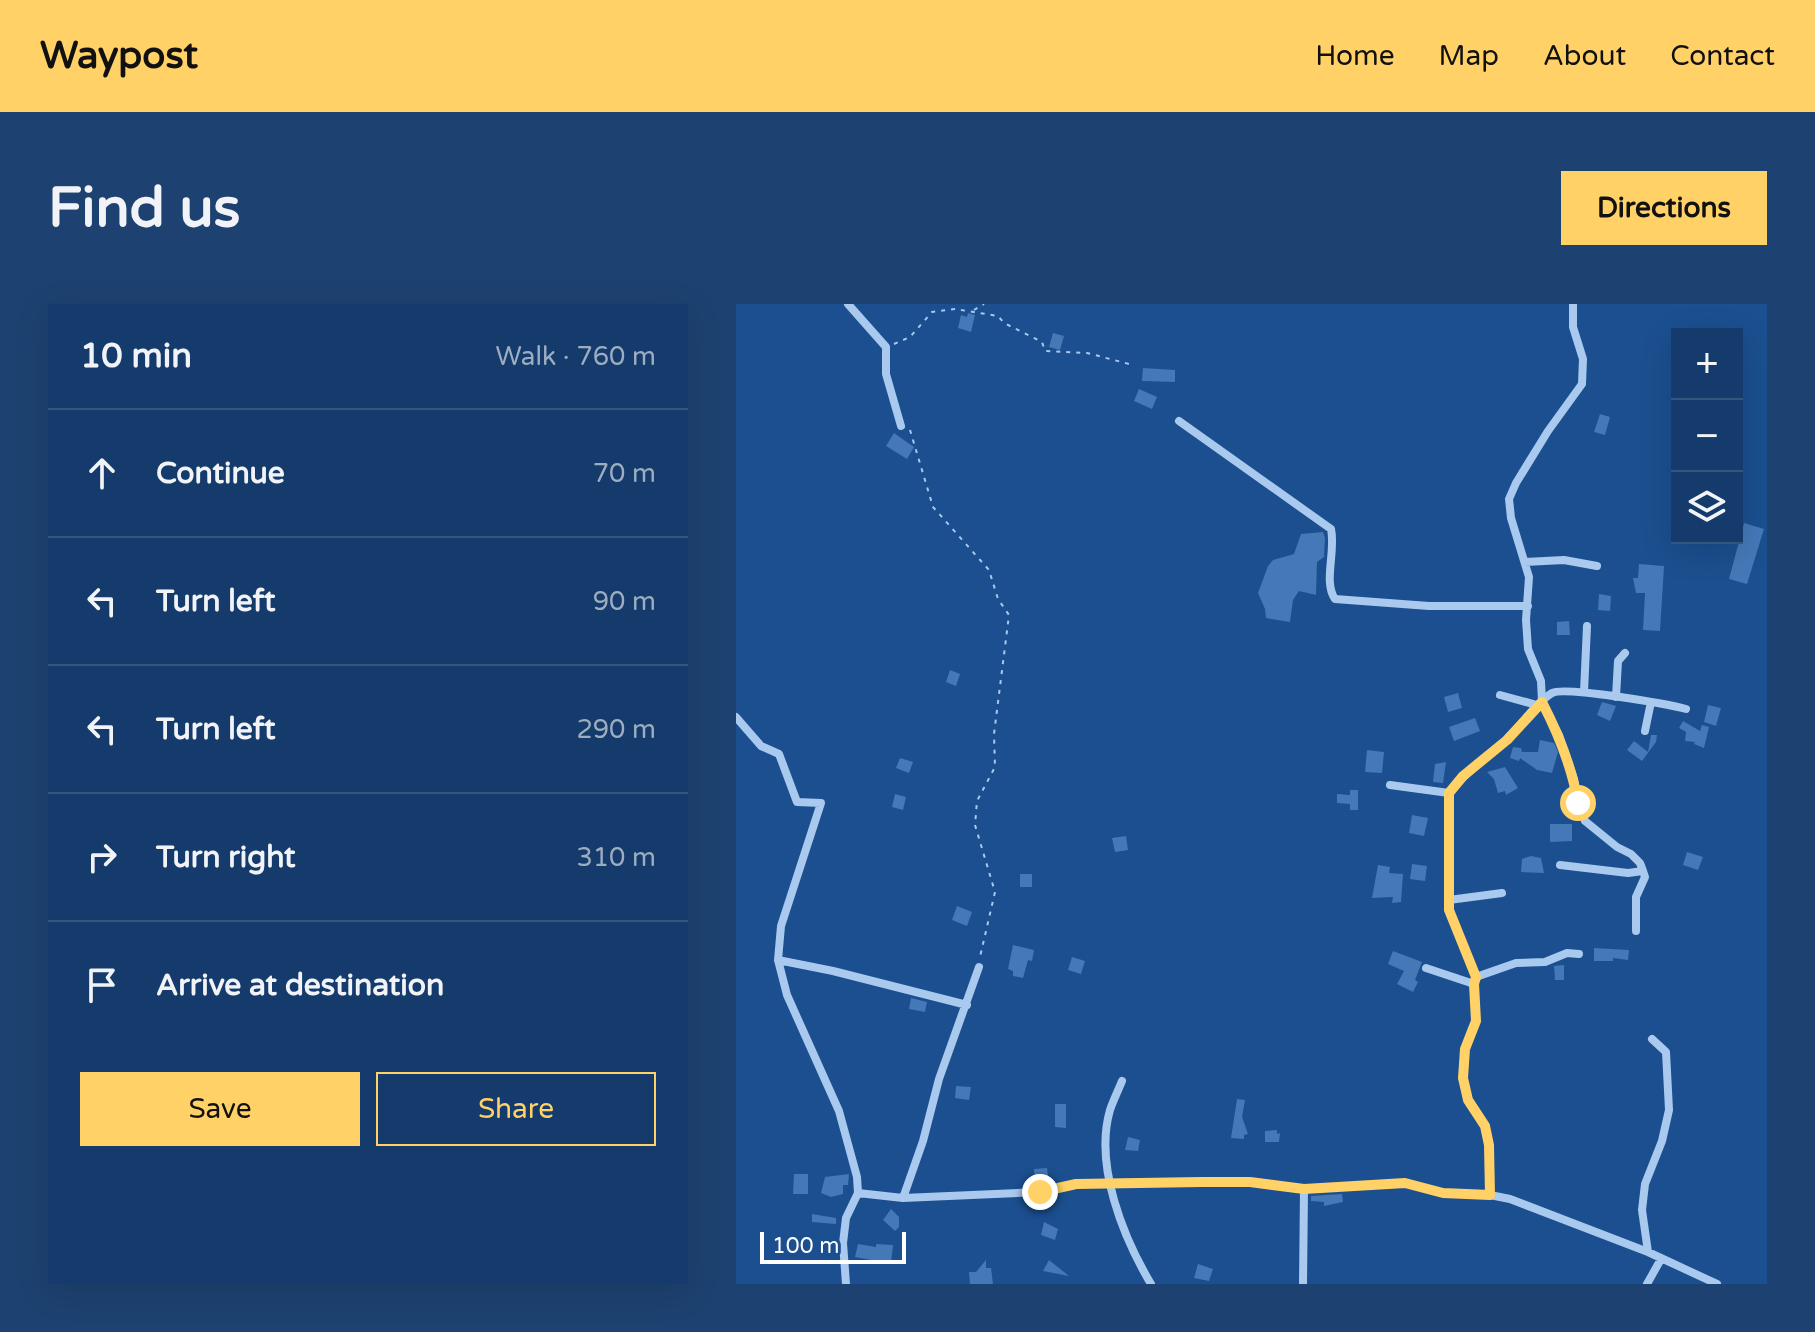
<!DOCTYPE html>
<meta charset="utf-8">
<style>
:root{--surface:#143b6b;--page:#1d4271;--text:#f1f3f6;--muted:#9dadc1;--line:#33557e;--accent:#ffd166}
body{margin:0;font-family:"Varela Round",sans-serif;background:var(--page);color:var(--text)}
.controls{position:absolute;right:24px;top:24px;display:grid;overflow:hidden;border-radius:0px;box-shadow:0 8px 32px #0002}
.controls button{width:72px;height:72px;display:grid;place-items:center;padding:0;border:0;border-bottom:2px solid var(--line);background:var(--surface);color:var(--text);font:40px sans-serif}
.scale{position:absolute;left:24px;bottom:20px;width:146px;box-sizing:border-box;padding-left:8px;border:4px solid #fff;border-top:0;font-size:22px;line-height:28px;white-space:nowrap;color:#fff;-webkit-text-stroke:6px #1b4f8f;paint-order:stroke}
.stop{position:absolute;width:24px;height:24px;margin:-18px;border:6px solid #ffd166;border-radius:50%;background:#fff}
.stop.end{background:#ffd166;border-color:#fff;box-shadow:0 2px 8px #0008}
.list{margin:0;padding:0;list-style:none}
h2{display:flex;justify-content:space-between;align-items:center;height:104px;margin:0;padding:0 32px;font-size:34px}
h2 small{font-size:26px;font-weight:400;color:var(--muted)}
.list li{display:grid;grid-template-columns:52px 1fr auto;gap:24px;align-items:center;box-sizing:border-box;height:128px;padding:0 32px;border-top:2px solid var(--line)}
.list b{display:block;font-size:30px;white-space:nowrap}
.list em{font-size:26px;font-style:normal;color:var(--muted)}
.actions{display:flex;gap:16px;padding:24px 32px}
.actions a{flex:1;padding:18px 0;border:2px solid var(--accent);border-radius:0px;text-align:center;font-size:28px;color:var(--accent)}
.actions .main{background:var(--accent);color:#111}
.icon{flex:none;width:44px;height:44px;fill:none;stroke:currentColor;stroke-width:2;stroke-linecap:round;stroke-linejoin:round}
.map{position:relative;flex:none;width:1031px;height:980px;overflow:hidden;border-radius:0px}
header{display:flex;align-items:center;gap:48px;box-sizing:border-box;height:112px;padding:0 40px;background:var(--accent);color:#111}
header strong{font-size:38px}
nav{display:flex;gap:44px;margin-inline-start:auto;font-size:28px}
.intro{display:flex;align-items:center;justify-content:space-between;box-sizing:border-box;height:192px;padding:0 48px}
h1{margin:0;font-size:56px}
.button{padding:20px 36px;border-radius:0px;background:var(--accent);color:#111;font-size:28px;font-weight:700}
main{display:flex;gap:48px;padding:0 48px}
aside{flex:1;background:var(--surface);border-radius:0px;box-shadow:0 8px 32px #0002}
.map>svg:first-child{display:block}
.building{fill:#4478b7}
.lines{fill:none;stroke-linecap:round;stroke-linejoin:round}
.path{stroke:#a9c9ee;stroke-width:2;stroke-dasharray:4 6;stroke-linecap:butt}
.street{stroke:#a9c9ee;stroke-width:8}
.route{stroke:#ffd166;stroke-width:10}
</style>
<header>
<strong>Waypost</strong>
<nav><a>Home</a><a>Map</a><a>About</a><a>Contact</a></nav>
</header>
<div class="intro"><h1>Find us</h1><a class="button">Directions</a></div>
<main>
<aside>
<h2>10 min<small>Walk · 760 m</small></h2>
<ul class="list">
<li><svg class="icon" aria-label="ahead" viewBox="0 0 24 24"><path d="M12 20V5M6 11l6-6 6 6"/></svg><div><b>Continue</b></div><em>70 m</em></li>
<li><svg class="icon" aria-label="left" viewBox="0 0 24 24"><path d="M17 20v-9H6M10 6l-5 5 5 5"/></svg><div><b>Turn left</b></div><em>90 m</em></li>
<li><svg class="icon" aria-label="left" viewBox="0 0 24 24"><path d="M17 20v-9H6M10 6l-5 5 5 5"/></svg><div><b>Turn left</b></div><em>290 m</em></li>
<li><svg class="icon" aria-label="right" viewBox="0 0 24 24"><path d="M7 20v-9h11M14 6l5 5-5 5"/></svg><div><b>Turn right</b></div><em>310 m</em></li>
<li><svg class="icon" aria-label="arrive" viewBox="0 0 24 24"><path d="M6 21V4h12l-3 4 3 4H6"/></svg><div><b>Arrive at destination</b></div></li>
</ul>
<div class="actions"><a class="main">Save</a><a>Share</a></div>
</aside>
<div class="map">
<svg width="1031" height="980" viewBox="0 0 1031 980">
<rect width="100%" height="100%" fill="#1b4f8f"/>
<path class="building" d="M232,9L239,11L235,28L222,24L225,11L231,13Z
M317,29L328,32L324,46L313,43Z
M407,64L439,66V78L406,77Z
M403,85L421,93L416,105L398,97Z
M864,110L874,113L869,131L858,128Z
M158,129L178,143L171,155L150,142Z
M1008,219L1028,225L1011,280L993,275Z
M587,228L589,234L588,253L581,258L580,291L563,287L557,296L554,318L530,314L529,305L522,289L532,262L537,256L558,250L565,230Z
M903,260L928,262L924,327L907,326L909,289H900L897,274H902Z
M863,290L875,292L874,307L862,306Z
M833,317L834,331H821V318Z
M214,366L224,370L220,382L210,378Z
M722,389L726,404L712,408L708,393Z
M866,398L880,402L874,417L861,411Z
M972,401L985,404L980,422L968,418Z
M739,414L744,427L718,437L713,423Z
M947,417L964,427L966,421L973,423L968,444L958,440L959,438L949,437L950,428L943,424Z
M915,431H921L920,438L906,457L891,446L898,437L912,448Z
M804,436L818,439L822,448L816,469L801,466L784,454L783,457L774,454L777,443L785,444L786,448H802Z
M631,446L648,448L646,469L629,468Z
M164,454L177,458L173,469L160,464Z
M710,458L707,479L697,478L699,460Z
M769,463L782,484L770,491L769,487L762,489L758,475L751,468Z
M614,486H622V506H614V500L601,499V490L614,491Z
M159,490L170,493L167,506L156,503Z
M676,511L692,514L688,532L673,529Z
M814,520H836V537L814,538Z
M390,532L392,546L379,548L376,534Z
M951,548L967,553L962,566L947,561Z
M795,552L805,554L808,569L785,568L786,555Z
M676,560L691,562L689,577L674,575Z
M642,561L654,563L653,569L667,570L665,598L656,599L657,593L636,594Z
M284,570H296V583H284Z
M221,602L236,608L231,622L216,616Z
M277,641L298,646L296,657L292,656L287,674L277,672V667L272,665Z
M858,644L893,646L892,656L877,654V657H858Z
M657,647L686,658L679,676L682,678L677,688L661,680L668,667L652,660Z
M336,653L349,657L345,670L332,666Z
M828,661V676H819L818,662Z
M175,694L191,698L189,708L173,705Z
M220,782L235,783L233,796L219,794Z
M501,795L509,796L506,813L512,830L508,831V835L495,834Z
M319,800H330V824L319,823Z
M541,826V830L544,829L543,838H529V827Z
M392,833L404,836L402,847L389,846Z
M311,864L313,879L299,881L298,865Z
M58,870H72V890H57Z
M113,870L112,881H107V890L95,893L85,889L89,873Z
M606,890L607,898L588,902V898L575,897V892Z
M155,905L163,913V923L159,927L147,916Z
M76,910L100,914V920L76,918Z
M308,918L322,925L319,936L305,931Z
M122,940L140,943V940L157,941L155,959H135V956L119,953Z
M250,956V964H255L257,980H234L233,968H240Z
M313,956L333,972L307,967Z
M462,960L477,965L473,977L458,974Z"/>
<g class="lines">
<path class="path" d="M238,6L248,0
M158,40L174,33L196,8L219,5L262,12L268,19L306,38L309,47L351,49L397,61
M174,126L197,203L253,266L262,295L273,311L258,430L259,463L241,497L239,521L259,588L244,653"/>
<path class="street" d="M112,0L150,43V70L165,122
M837,0V23L847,55L846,80L812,127L780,179L773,195L775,214L793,273L790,316L792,345L805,377L806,398L823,431L838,475L842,499L849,517L881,543L895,550L904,559L907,567
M443,117L595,225C600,247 587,278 599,295L693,302H792
M789,258L828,256L861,262
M848,388L851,322
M764,391L801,401
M880,393L882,357L889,349
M0,413L25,442L43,450L61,498L85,499L45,622L42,656L51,691L103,807L121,873L122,889L110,914L107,939L110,980
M909,427L915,398
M654,481L713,489
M824,561L892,569L907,567L909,573L900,593V627
M713,596L766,589
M42,656L97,667L231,701
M690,664L738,680L740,673L780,659L809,658L831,649L843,650
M740,673L713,606V489C730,467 753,453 772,434C787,420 798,400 816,389C828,382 932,400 950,405
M738,680L740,717L729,745L727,774L732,796L749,822L753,841L754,891
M386,777C382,787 377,797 374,806C358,861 387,933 415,980
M122,889L167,894L304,888L340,880L376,879L514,878L568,885L669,879L707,889L754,891L774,895L912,948L981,980
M167,894L187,837L203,775L243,663
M912,948L906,906L909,880L926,837L933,806L930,748L916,735
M567,980L568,885
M911,980L925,955"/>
</g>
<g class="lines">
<path class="route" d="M304,888L340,880L465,878H514L568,885L669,879L707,889L754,891L753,841L749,822L732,796L727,774L729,745L740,717L738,680L740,673L713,606V489L727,472L771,436L806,398C823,431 836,463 842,499"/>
</g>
</svg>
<div class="controls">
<button>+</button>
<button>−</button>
<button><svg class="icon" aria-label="layers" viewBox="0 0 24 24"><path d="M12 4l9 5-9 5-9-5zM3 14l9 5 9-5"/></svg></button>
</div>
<div class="scale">100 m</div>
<div class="stop" style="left:842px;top:499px"></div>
<div class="stop end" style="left:304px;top:888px"></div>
</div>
</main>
